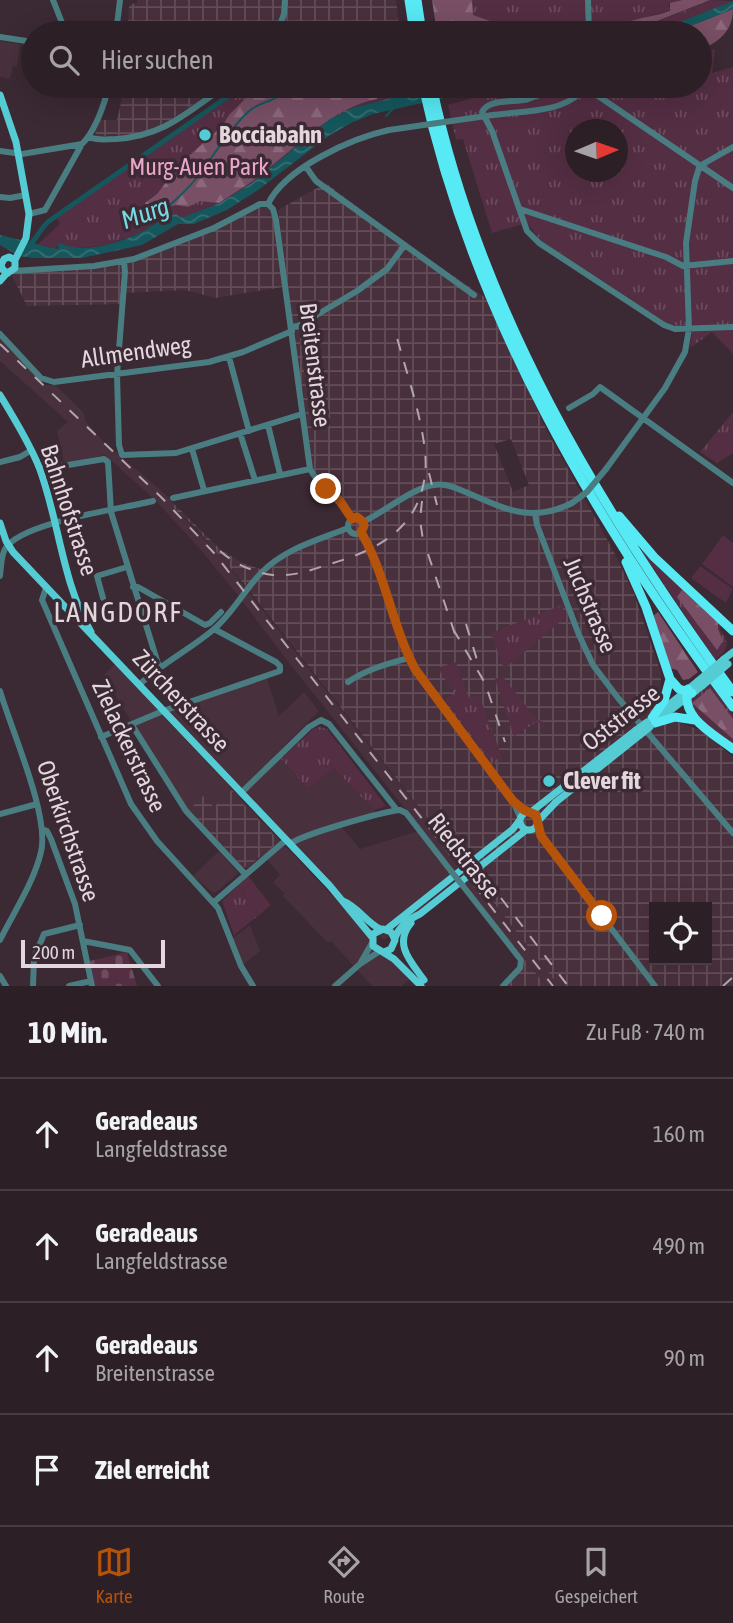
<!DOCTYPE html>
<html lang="de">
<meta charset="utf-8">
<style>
:root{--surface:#2c1f26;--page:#382c32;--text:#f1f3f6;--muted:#a6a2a7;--line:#483d43;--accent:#b45309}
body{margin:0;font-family:"Asap Condensed",sans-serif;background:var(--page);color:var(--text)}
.controls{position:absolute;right:21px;bottom:21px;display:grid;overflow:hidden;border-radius:0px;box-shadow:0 7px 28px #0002}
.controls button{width:63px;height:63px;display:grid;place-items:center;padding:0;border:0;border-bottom:2px solid var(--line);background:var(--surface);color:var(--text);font:35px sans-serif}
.compass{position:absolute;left:565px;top:119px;width:63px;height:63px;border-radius:50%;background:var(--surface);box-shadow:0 7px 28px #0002;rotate:88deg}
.scale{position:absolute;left:21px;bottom:18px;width:144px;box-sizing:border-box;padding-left:7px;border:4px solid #e3d7dd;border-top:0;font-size:19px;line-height:24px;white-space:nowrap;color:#e3d7dd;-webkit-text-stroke:5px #3b2933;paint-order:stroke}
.stop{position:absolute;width:21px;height:21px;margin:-16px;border:5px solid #b45309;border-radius:50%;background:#fff}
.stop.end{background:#b45309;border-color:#fff;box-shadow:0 2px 7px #0008}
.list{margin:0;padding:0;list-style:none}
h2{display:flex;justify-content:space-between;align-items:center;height:91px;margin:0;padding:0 28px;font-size:30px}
h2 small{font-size:23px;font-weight:400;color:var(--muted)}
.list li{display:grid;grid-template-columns:46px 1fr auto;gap:21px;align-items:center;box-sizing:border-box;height:112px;padding:0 28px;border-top:2px solid var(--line)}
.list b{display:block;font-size:26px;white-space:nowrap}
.list p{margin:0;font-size:23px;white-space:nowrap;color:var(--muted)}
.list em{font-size:23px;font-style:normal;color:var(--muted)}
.icon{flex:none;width:38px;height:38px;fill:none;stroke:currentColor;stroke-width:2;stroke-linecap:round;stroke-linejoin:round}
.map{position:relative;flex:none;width:733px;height:986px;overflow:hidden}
.search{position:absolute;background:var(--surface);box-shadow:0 7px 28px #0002;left:21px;right:21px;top:21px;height:77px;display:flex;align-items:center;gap:18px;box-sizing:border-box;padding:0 24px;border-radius:38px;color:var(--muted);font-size:26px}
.sheet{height:539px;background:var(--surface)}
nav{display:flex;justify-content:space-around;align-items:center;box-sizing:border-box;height:98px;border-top:2px solid var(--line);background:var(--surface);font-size:19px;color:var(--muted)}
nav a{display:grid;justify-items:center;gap:4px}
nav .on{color:var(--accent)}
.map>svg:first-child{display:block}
.built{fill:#49303d}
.industrial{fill:url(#industrial-grid);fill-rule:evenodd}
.grass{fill:url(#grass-tufts);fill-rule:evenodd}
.forest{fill:url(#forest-firs)}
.cemetery{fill:url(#cemetery-stones)}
.garden{fill:#542e43}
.water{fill:url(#water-waves)}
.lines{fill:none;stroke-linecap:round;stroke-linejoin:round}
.stream{stroke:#15575c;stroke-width:2}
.canal{stroke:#15575c;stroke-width:5}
.minor{stroke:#4a7d81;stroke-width:6}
.major{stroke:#55cbd4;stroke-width:7}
.highway{stroke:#57e9f4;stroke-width:9}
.rail{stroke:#b2a5ac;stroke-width:2;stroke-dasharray:12 12;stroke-linecap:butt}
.minor-bridge{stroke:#4a7d81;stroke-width:6}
.major-bridge{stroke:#55cbd4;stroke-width:7}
.route{stroke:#b45309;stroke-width:9}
.poi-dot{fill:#51ccd5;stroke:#3b2933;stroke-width:2.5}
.labels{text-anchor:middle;stroke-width:7;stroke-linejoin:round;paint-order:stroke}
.poi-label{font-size:24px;font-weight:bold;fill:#e3d7dd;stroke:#3b2933;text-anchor:start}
.park-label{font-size:24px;fill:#eba6cb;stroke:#3b2933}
.street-label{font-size:24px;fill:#e3d7dd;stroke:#3b2933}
.water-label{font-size:26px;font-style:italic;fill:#77dae2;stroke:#3b2933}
.quarter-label{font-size:28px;letter-spacing:2px;fill:#e3d7dd;stroke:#3b2933}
</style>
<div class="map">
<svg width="733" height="986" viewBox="0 0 733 986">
<defs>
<pattern id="industrial-grid" width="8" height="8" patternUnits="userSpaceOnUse" patternTransform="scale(1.75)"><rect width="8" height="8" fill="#49303d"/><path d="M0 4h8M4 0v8" fill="none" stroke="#634d59"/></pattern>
<pattern id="grass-tufts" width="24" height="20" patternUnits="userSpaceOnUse" patternTransform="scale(1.75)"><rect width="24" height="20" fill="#542e43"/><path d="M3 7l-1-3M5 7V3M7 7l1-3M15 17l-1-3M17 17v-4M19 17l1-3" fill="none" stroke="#6c4c5e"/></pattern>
<pattern id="forest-firs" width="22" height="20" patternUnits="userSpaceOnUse" patternTransform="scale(1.75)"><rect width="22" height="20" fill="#784f65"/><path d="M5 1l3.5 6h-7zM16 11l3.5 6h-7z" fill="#8b687b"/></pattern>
<pattern id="cemetery-stones" width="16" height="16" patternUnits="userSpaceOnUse" patternTransform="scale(1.75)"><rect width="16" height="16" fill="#542e43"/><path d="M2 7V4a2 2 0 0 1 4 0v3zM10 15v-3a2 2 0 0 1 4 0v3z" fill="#6c4c5e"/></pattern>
<pattern id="water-waves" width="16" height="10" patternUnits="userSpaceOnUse" patternTransform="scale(1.75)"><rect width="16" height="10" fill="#15575c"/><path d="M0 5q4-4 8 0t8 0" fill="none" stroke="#376e73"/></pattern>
</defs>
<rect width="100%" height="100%" fill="#3b2933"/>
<path class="built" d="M0,41L20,44L17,66H13L10,79L0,77Z
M0,338L45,385H55L84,413L85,421L104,442L172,500L170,504L217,552L559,986H546L459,877L384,940L163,711L267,678L279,716L304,692L319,711L276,754L308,789L334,768L377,813L339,824L360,849L422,830L293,668L236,593L200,549L155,500L105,455L64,463L57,431L68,422L0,361Z
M115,664L410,979L402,986H372L331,941L328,943L283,896L285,894L273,882L280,875L263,855L244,871L187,811L103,676Z
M219,851L238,873L218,891L213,893L193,876Z
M250,925L260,951L241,966L231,940Z"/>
<path class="industrial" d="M137,0H396L400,33H127L129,7L131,4L137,3Z
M125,86H220L160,127L138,135L97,136L94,130L100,120H117Z
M326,183L406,244L486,298L547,431L613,550L634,594L661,673L660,702L677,722L700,730L733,757V986H559L244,584L197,529L169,504L171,501L221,550L245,564L263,570L275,560L348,528L352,519L309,470L283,287L215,298L185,290L126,293L125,304L27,306L10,272L94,266L148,254L255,206H270L288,286L278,210ZM511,439L529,485L513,492L494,444ZM654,907H707V960H654Z
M232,790L240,801L277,838L275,845L247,867L242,866L189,810L203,796L214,807Z
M525,960L546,986H503L522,962Z"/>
<path class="grass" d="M469,0H680L669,4L670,10C663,14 657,12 651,17L600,33H515L466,18Z
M710,0L733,1L652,33H630Z
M715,49L712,73L733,67V354L712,332L690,348L693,324L677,326L665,322L540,240L527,223L492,233L463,139L456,140L448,105C487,95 530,78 570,91L572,86H700V54ZM576,130H618V172H576Z
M236,86H401L404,98L330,119L252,183L220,203L181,218L167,216L139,233L107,245L72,249L61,243L57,245V249L38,244L60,224L55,215L162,144Z
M733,412V453L717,463L700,452Z
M629,532L721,624L720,630C731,644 728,649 715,660Z
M562,605L566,617L504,669L491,633Z
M456,662L469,698L479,695L503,760L493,764L445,700L454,693L438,668Z
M503,677L537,720L542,721L548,730L546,731L538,721L514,736L495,679Z
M709,683L733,715V746L694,714L689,699Z
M320,727L327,729L386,806L374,810L334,768L308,789L281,759L314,728Z
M248,876L252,881L241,891L259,915L234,935L222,901Z"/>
<path class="forest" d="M432,0H472L473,15L523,33H437Z
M682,0H710L627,33H608C618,20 654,17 670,11V3Z
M733,9C733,31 719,42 700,50V33H673Z
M258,86L397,87H384L377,91V99C332,108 299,145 264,172C250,184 234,193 219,203L200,201L188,207L177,205L165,207L157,213L149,210L145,203L157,194L180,164L222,126L229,115Z
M682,590L718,623V629L723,641L717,650L677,597Z
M658,612L698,672L689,679L683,680L677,670L670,668L653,616Z
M710,688L733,719V739L692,703Z"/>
<path class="cemetery" d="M127,952L137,986H95L90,961Z"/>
<path class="garden" d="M723,535L733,543V587L702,564Z
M700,566L733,589L726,603L691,578Z
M252,881L271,905L259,915L241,891Z"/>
<path class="water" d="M733,1V9L673,33H652Z
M463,86H497L373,114L351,123L330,135L258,190L227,210L194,224H178L142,245L82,258H34L19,256L0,245V235L57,249L59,248L57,245L60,243C84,255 118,243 141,232C153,226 163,217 176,214L181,218L220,203L252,183L330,119L352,108L392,98H404Z"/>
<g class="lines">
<path class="stream" d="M386,86L392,97
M386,116L395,107
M167,208C176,199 186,191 194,181C212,159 226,133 247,113C259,100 275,104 287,88"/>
<path class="canal" d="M27,248C36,240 40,229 49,221L243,86"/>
<path class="minor" d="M53,0L66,33
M588,0L589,33
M116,33L120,0
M277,33L284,14L285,0
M0,37L33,42
M585,87L733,188
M580,94C573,88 563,85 553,88C544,90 537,97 528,99C514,103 489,98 482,112L492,131L527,231L539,243L664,325L675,329L733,327
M493,115C520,111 560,113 580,93
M89,137C98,141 107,139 116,139C167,135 186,112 226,86
M0,151L22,154L82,144
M306,167L316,181L474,295
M0,197L10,198L26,195
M268,204L273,209L276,220L310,469C320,489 341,499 352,519
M268,204C285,168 352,138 389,130
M520,209L666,257L683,266L733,261
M29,214L45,210L82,144C96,130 104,105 109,86
M124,262L125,272L117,375L119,445L122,455L176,453L302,414
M13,271L94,266L134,259L214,228L260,204H268
M291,327L298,326L357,291L387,269L404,246
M0,334L41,378L54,382L209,362L243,352L292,331
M229,357L249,431
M569,408L593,394L600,387L733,483
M268,425L280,474
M240,433L255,480
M192,449L204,490
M0,462L20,457L30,451
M38,466L68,465L104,459L108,462L111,512L159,667
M606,469L665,388L685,352L689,329L686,243L695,181L699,168L703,164L733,147
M173,498L310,469
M535,514L537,525L579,635L593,665L618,698L733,833
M348 526a8 8 0 1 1 16 0a8 8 0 1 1-16 0Z
M363,522C384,512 414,487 434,485C447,483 459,489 470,494C507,510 533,523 572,503
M361,532C386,575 392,626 415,669L513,801L520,817
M0,576C1,568 1,556 5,549C21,522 121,509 153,501
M133,587H138L205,625L210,623L221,612
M46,588L42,600L131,804L157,841L218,908L241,966L253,986
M103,598L97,576L127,567
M348,682C367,669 387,664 409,658
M139,685C161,664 189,650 213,630C233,613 244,590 262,572C286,548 318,540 348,528
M104,688L122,729
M0,691C11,729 50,816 41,852C34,882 14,912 0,940
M132,725L186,811L245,874
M101,737L163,711L280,671V666L276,662L214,629
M241,793L309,727L321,720L329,724L397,810
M0,814L37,804
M537,825L541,836L655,986
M42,829L47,831L51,839L75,904L92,986
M290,844C303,834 382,812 400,810L406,813L451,871
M463,886L521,960L520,968L503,986
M214,902L286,840
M83,941L130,950L158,986
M361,962L372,943
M0,976L6,986
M33,986L34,958L44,934L80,925
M69,986L91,981
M335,986L360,964L380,951"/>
<path class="major" d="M0,95L16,142L29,214L26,238L15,260
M0,281L6,274L15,268V260L9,257L4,259L1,265L3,270L8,273
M0,395C14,418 29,442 39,467C59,520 62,582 91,632
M0,523L6,541L13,552L330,886L372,937
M724,659L733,652
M655,716L698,681
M662,717L702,686
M520 821a9 9 0 1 1 18 0a9 9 0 1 1-18 0Z
M531,812L636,730
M538,821L556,802L640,735
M343,901C358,907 366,922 380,929
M411,923C393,944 411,962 424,980
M387,929L513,829L519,821
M395,938C399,927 409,919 420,914L526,830
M384,952L391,949L395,940L391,932L383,929L373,934V946L394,959L421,986"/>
<path class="highway" d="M409,0L414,33
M417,0L422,33
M423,86C473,316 594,520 733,707
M432,86C480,311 599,508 733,692
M619,516L654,557L733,631
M626,562L646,607L670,679L679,689L692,693
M688,689C680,718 714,734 733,749
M652,718L664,701L670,679
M655,723L675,717L695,720"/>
<path class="rail" d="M0,344L163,499L214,553L553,986
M429,473L437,505
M422,501L420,520L423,540
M220,551C235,564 252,572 273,575C293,577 311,570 330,564C377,550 418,530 425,475C430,439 406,372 396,334
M428,554L456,637
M466,624L478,663
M453,629L485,683L505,742
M501,898L568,986
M723,986L733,977"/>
<path class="minor-bridge" d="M389,130L493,115
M572,503L587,492L606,469
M451,871L463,886"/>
<path class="major-bridge" d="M698,681L724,659
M702,686L728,664
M636,730L647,722
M640,735L650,727"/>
</g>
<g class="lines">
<path class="route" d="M326,489L340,501L352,519L357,517L363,522L364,526L361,532C386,575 392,626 415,669L513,801L524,810L536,815L541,836L602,916"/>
</g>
<g class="poi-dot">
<circle cx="205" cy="135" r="7"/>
<circle cx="549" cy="781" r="7"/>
</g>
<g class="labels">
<g class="poi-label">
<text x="219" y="143">Bocciabahn</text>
<text x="563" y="789">Clever fit</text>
</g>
<g class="park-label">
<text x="199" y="175">Murg-Auen Park</text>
</g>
<g class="street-label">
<text transform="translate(136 352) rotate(-8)" y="8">Allmendweg</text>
<text transform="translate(315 365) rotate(83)" y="8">Breitenstrasse</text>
<text transform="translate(69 510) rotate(72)" y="8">Bahnhofstrasse</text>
<text transform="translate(590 605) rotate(67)" y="8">Juchstrasse</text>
<text transform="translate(181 701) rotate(47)" y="8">Zürcherstrasse</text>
<text transform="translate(621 718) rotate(-38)" y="8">Oststrasse</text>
<text transform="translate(129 746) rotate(65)" y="8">Zielackerstrasse</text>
<text transform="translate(68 831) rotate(71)" y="8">Oberkirchstrasse</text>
<text transform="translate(464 856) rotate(52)" y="8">Riedstrasse</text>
</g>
<g class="water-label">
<text transform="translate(145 213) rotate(-19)" y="9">Murg</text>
</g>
<g class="quarter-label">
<text x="118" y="622">LANGDORF</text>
</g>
</g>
</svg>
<div class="controls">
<button><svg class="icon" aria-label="locate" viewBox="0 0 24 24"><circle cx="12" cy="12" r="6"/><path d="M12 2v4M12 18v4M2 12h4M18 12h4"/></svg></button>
</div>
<svg class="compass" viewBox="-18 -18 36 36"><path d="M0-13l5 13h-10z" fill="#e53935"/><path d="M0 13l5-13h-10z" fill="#a6a2a7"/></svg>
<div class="scale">200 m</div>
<div class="stop" style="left:602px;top:916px"></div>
<div class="stop end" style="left:326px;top:489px"></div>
<div class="search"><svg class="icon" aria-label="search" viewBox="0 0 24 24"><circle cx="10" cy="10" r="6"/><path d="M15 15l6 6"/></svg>Hier suchen</div>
</div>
<section class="sheet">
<h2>10 Min.<small>Zu Fuß · 740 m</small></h2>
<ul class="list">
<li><svg class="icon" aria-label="ahead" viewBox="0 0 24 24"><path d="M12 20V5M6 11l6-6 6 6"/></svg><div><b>Geradeaus</b><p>Langfeldstrasse</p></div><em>160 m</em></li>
<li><svg class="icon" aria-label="ahead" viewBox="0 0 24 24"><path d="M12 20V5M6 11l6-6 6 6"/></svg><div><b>Geradeaus</b><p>Langfeldstrasse</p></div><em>490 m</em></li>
<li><svg class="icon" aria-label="ahead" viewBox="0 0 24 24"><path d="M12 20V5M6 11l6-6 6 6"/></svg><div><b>Geradeaus</b><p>Breitenstrasse</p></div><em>90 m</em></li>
<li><svg class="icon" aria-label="arrive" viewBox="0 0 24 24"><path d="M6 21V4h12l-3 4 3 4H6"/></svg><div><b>Ziel erreicht</b></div></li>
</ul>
</section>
<nav>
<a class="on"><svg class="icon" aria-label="map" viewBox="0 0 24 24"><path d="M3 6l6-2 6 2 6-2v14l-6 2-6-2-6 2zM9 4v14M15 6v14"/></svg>Karte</a>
<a><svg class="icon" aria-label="directions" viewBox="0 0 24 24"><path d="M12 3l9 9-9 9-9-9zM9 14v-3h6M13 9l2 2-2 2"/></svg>Route</a>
<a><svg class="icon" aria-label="saved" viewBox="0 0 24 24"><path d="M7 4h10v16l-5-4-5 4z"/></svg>Gespeichert</a>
</nav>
